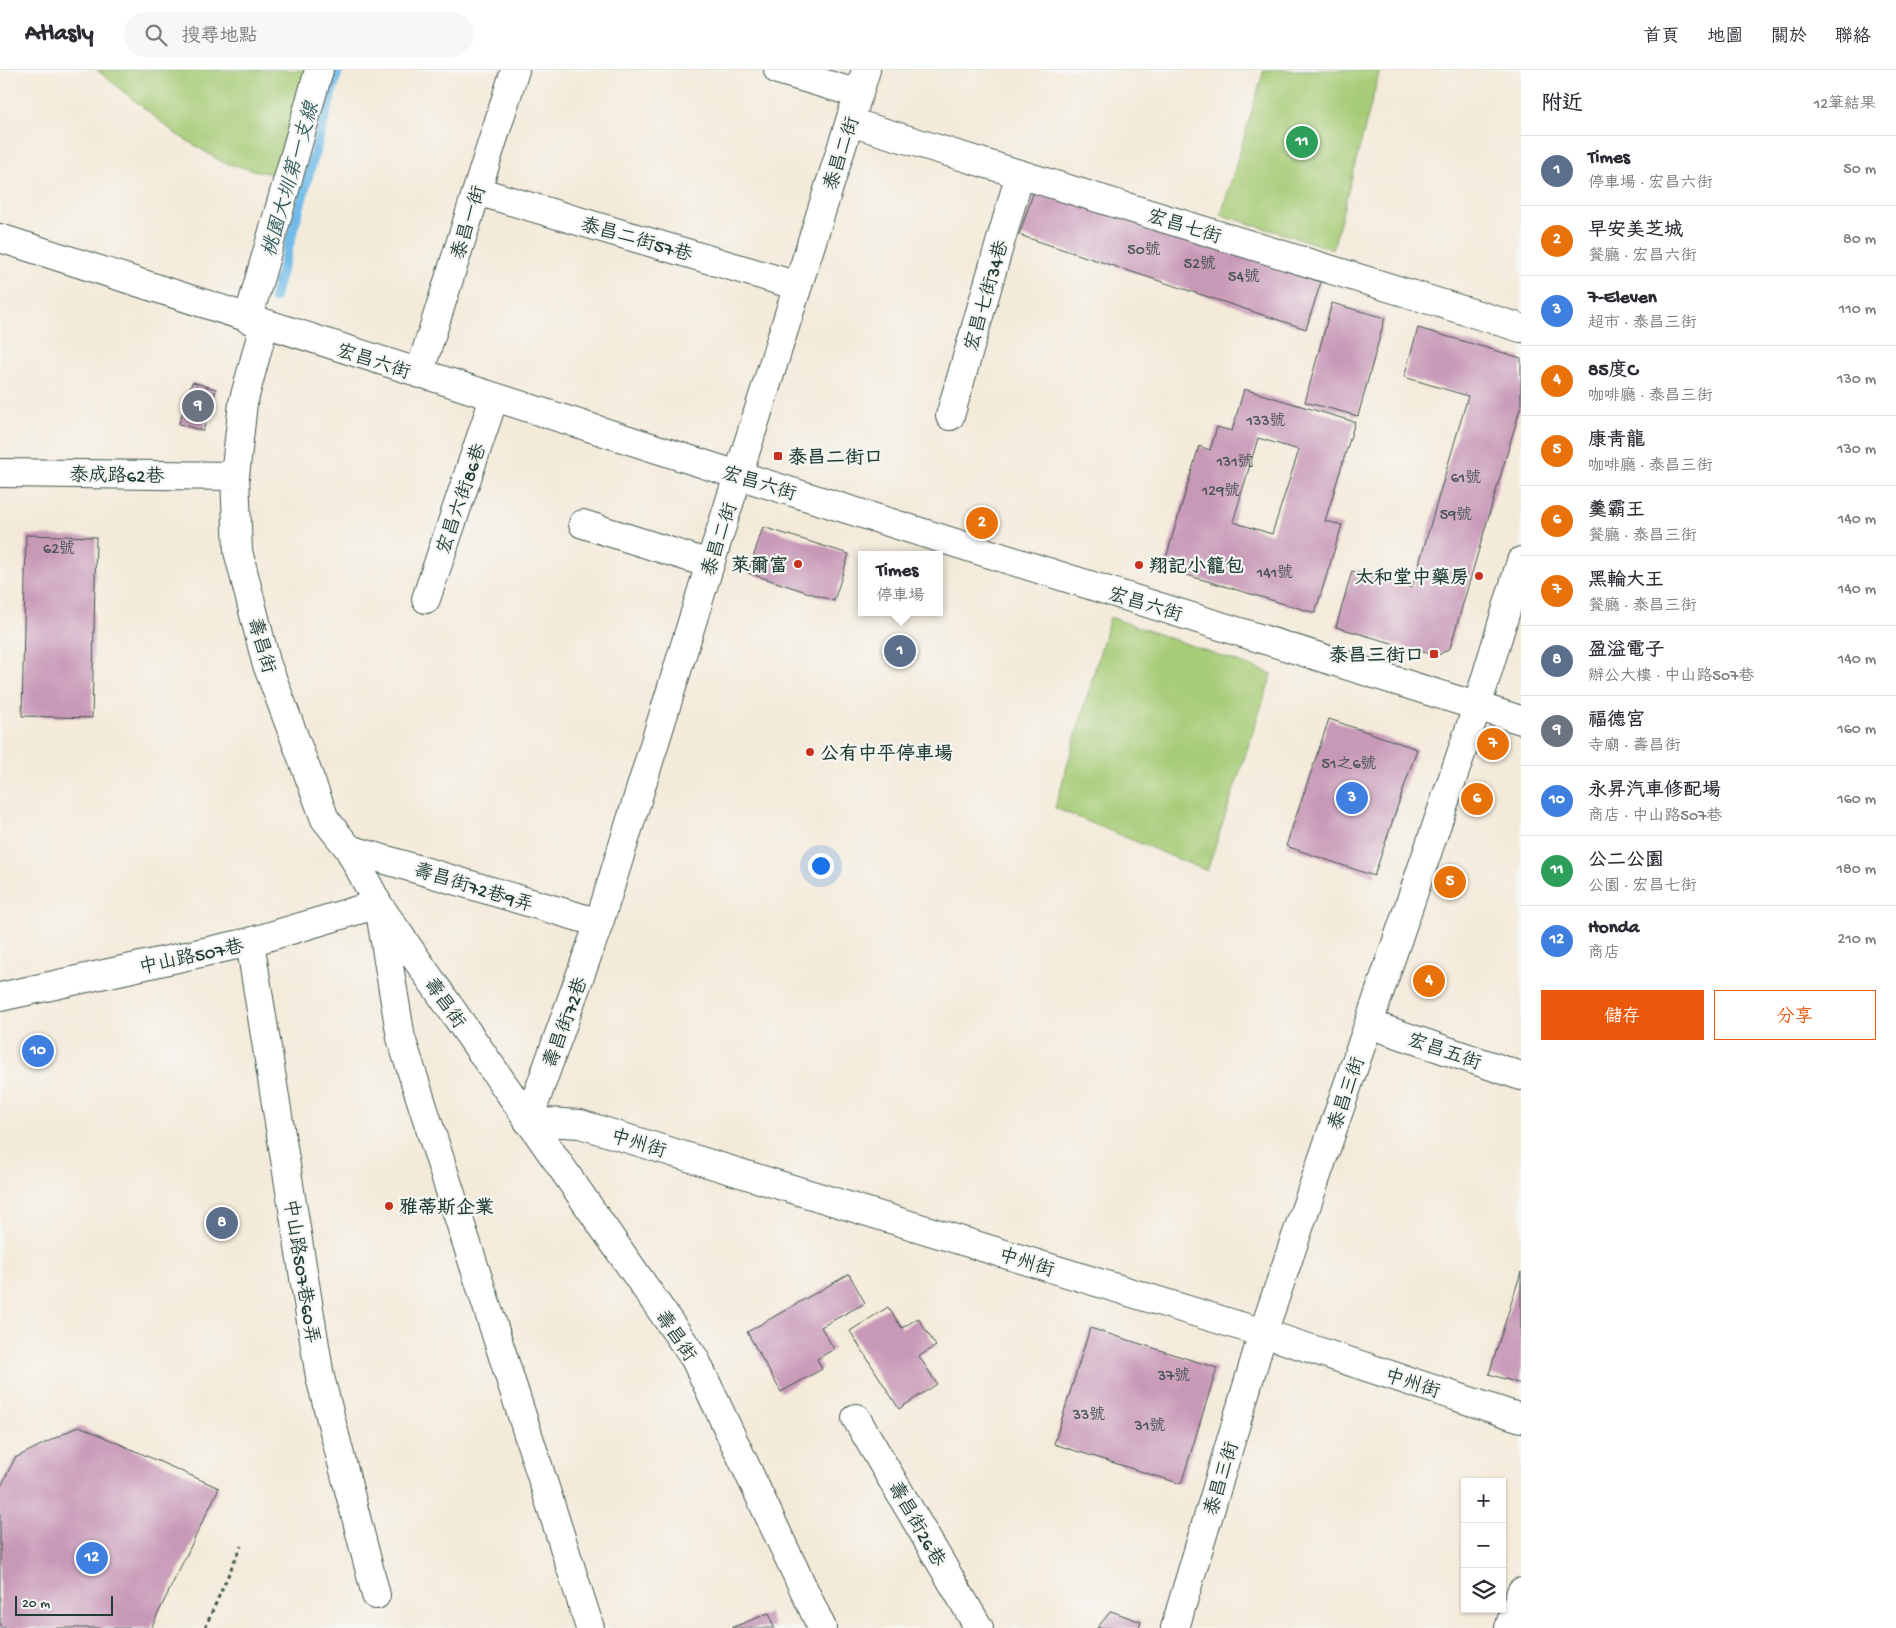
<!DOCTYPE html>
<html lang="zh-TW">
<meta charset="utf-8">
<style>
:root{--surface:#fff;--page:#f7f7f7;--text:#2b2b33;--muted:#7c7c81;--line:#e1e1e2;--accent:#ea580c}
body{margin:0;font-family:"Gochi Hand","LXGW WenKai TC",sans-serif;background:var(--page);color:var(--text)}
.controls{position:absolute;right:15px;bottom:15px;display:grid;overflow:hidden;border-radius:0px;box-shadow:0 1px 4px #0004}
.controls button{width:45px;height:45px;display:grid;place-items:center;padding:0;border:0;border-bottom:1px solid var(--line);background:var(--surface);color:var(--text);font:25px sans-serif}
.scale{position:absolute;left:15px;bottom:12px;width:98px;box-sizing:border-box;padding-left:5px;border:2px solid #1f3d34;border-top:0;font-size:14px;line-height:18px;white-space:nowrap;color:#1f3d34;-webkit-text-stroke:4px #f6f6f2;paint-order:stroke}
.you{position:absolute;left:820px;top:795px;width:18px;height:18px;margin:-12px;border:4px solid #fff;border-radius:50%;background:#1a73e8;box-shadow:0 0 0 8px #1a73e833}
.badge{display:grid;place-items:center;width:32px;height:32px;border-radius:50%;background:var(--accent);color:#fff;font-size:16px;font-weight:700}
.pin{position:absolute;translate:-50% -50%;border:2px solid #fff;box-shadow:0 1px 5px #0006}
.popup{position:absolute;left:858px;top:481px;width:85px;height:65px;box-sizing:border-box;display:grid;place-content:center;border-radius:0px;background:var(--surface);filter:drop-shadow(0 1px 4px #0005);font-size:16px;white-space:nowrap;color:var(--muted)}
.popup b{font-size:19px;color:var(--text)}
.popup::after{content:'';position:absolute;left:50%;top:100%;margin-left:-10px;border:10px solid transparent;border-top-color:var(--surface)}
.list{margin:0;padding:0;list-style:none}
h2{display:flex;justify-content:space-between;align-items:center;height:65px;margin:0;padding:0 20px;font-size:21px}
h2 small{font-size:16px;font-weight:400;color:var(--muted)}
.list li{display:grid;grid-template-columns:32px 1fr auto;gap:15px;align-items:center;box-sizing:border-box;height:70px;padding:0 20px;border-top:1px solid var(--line)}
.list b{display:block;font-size:19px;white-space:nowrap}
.list p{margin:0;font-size:16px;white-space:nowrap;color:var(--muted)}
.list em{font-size:16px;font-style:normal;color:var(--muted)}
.actions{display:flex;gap:10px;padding:15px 20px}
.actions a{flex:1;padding:11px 0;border:1px solid var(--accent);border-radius:0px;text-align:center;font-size:18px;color:var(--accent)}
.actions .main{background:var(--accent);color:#fff}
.icon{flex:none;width:28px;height:28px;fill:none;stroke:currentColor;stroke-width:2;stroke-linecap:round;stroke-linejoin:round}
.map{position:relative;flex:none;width:1521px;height:1558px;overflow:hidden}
header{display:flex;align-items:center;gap:30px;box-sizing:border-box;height:70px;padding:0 25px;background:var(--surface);border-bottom:1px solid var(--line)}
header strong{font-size:24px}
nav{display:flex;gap:28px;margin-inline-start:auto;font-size:18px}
.search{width:350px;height:45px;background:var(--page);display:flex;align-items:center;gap:12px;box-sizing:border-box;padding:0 18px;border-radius:28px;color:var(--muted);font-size:19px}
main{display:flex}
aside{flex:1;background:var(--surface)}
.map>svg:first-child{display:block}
.green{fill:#a7cc77;stroke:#638456}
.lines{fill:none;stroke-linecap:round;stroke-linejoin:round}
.stream{stroke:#70bbe9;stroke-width:10}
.building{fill:#c898b7;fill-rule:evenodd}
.minor-casing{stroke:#3f574d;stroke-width:30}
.path{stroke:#3f574d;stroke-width:3;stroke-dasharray:4 4;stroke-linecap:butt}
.minor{stroke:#fff;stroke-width:28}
.poi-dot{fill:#c8321e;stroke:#f6f6f2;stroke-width:2}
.labels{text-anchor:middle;stroke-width:4.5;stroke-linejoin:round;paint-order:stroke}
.number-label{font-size:16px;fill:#495455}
.street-label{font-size:19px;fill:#1f3d34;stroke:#f6f6f2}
.poi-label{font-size:19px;font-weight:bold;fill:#1f3d34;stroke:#f6f6f2;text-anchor:start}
.water-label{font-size:20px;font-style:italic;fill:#335c61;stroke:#f6f6f2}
</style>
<header>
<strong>Atlasly</strong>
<div class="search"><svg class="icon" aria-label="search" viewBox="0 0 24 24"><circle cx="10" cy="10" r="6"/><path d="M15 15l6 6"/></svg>搜尋地點</div>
<nav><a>首頁</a><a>地圖</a><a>關於</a><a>聯絡</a></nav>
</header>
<main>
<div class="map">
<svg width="1521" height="1558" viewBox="0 0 1521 1558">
<rect width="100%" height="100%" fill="#f6f6f2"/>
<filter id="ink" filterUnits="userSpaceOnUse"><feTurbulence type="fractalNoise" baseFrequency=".02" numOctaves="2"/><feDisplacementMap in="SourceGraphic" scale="10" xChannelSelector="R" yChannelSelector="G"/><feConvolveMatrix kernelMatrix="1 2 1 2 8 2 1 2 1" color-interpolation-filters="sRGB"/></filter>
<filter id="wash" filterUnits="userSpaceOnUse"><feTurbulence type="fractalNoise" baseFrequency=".0096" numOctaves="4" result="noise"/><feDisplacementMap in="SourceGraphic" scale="20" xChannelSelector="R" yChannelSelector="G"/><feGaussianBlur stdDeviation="1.12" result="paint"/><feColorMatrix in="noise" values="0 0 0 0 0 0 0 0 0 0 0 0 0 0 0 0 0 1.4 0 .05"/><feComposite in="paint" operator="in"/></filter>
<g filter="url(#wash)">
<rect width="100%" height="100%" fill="#f4ead9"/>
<path class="green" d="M97,0H309L279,106L224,93L176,64Z
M1264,0H1380L1333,179L1221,145Z
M1110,547L1272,604L1207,801L1055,738Z"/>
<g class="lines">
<path class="stream" d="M274,228L338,0"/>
</g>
<g id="blocks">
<path class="building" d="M1035,118L1321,212L1306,259L1019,165Z
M1332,233L1385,248L1358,346L1305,332Z
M1418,258L1521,288V336L1450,578L1437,586L1336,557L1352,501L1412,518L1468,326L1404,307Z
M192,312L216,319L203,361L179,354Z
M1244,319L1355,352L1325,451L1342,455L1315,543L1163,498L1199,376L1210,380L1217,357L1232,361ZM1258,368L1299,380L1272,464L1233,452Z
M763,457L849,484L834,531L748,503Z
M26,465L96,467L92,648L22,646Z
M1329,649L1417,679L1374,806L1286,776Z
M1521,1202V1314L1489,1304Z
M849,1204L865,1233L821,1257L834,1279L817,1289L822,1299L781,1322L747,1262Z
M888,1237L902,1258L918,1248L936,1276L919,1286L937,1314L899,1339L850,1261Z
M1090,1258L1217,1298L1181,1414L1054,1374Z
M79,1356L219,1418L151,1558H0V1418L15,1388Z
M1111,1541L1141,1552L1139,1558H1097Z
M769,1543L774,1558H731Z"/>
</g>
</g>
<g filter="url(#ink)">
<use href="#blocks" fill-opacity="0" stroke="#3f574d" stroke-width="1"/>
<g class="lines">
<g class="minor-casing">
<path id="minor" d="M778,0L859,24
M866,0L710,494L599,853L528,1051L580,1054L1263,1263L1521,1348
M850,52L1521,258
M477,121L798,216
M0,168L738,405L1521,650
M248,249L319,0
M264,255L243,333L235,406L238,481L266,592L325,749L349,779L378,834L695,1289L822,1558
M419,304L515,0
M950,346L1020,104
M0,403L235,406
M583,454L710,494
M426,529L494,328
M349,779L599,853
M380,842L401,968L590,1558
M250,872L320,1307L376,1525
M0,927L250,872L378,834
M1369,954L1521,1006
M856,1348L979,1558
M1175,1558L1263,1263L1477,637L1521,491
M1509,1558L1521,1522"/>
</g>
<path class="path" d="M205,1558L241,1476"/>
<use href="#minor" class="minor"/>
</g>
</g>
<g class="poi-dot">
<rect x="773" y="381" width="10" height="10" rx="2.5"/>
<circle cx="798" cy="494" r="5"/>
<circle cx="1139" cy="495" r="5"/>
<circle cx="1479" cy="506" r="5"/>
<rect x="1429" y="579" width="10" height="10" rx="2.5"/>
<circle cx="810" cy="682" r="5"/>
<circle cx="389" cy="1136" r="5"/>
</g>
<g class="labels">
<g class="number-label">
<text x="1144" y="184">50號</text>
<text x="1200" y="198">52號</text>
<text x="1244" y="211">54號</text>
<text x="1266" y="355">133號</text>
<text x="1235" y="396">131號</text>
<text x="1466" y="412">61號</text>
<text x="1221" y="425">129號</text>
<text x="1456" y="449">59號</text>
<text x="59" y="483">62號</text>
<text x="1275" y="507">141號</text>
<text x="1349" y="698">51之6號</text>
<text x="1174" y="1310">37號</text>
<text x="1089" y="1349">33號</text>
<text x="1150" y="1360">31號</text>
</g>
<g class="street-label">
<text transform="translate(840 83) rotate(-72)" y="7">泰昌二街</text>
<text transform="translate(467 152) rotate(-73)" y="7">泰昌一街</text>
<text transform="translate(1185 155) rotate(17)" y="7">宏昌七街</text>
<text transform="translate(637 168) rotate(16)" y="7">泰昌二街57巷</text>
<text transform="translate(985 225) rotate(-74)" y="7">宏昌七街34巷</text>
<text transform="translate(374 290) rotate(18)" y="7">宏昌六街</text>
<text transform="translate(117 404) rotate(1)" y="7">泰成路62巷</text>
<text transform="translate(760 412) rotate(17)" y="7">宏昌六街</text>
<text transform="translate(460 428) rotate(-71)" y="7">宏昌六街86巷</text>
<text transform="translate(718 469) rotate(-72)" y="7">泰昌二街</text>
<text transform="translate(1146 533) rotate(17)" y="7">宏昌六街</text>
<text transform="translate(263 575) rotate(74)" y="7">壽昌街</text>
<text transform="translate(474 816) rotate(17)" y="7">壽昌街72巷9弄</text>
<text transform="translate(191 885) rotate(-12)" y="7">中山路507巷</text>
<text transform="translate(446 932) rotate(55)" y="7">壽昌街</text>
<text transform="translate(564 952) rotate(-70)" y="7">壽昌街72巷</text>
<text transform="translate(1445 980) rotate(19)" y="7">宏昌五街</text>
<text transform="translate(1345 1023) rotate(-71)" y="7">泰昌三街</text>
<text transform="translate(639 1072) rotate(17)" y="7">中州街</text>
<text transform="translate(1027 1191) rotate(17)" y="7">中州街</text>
<text transform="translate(303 1201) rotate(81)" y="7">中山路507巷60弄</text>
<text transform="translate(677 1265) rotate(56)" y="7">壽昌街</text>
<text transform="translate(1413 1312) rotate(18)" y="7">中州街</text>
<text transform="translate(1220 1408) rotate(-73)" y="7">泰昌三街</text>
<text transform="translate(918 1453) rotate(60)" y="7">壽昌街26巷</text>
</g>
<g class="poi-label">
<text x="788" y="393">泰昌二街口</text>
<text x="788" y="501" text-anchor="end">萊爾富</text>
<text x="1149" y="502">翔記小籠包</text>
<text x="1469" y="513" text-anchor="end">太和堂中藥房</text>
<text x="1424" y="591" text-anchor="end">泰昌三街口</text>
<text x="820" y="689">公有中平停車場</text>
<text x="399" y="1143">雅蒂斯企業</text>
</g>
<g class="water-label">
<text transform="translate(289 109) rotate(-74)" y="7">桃園大圳第一支線</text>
</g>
</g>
</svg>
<div class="controls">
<button>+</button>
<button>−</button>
<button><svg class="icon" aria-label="layers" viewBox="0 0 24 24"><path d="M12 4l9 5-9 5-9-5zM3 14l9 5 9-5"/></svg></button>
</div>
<div class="scale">20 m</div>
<div class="you"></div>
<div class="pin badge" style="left:900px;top:581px;background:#5c6f8a">1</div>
<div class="popup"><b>Times</b>停車場</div>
<div class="pin badge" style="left:982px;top:453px;background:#e8710a">2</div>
<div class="pin badge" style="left:1352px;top:728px;background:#3f7fe0">3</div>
<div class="pin badge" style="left:1429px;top:911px;background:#e8710a">4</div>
<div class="pin badge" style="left:1450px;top:812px;background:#e8710a">5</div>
<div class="pin badge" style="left:1477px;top:729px;background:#e8710a">6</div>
<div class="pin badge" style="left:1493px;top:674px;background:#e8710a">7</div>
<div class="pin badge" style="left:222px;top:1153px;background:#5c6f8a">8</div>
<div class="pin badge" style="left:198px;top:336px;background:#6b7280">9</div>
<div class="pin badge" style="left:38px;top:981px;background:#3f7fe0">10</div>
<div class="pin badge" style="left:1302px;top:72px;background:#2e9e5b">11</div>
<div class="pin badge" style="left:92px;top:1488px;background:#3f7fe0">12</div>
</div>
<aside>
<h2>附近<small>12筆結果</small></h2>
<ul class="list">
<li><span class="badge" style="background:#5c6f8a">1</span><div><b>Times</b><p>停車場 · 宏昌六街</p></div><em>50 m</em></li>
<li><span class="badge" style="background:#e8710a">2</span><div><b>早安美芝城</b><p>餐廳 · 宏昌六街</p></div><em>80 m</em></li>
<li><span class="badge" style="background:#3f7fe0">3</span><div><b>7-Eleven</b><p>超市 · 泰昌三街</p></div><em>110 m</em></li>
<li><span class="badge" style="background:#e8710a">4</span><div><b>85度C</b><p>咖啡廳 · 泰昌三街</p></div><em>130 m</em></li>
<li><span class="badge" style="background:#e8710a">5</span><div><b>康青龍</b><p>咖啡廳 · 泰昌三街</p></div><em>130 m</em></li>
<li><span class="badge" style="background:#e8710a">6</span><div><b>羹霸王</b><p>餐廳 · 泰昌三街</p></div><em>140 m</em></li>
<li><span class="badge" style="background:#e8710a">7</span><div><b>黑輪大王</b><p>餐廳 · 泰昌三街</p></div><em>140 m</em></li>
<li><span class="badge" style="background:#5c6f8a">8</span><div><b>盈溢電子</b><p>辦公大樓 · 中山路507巷</p></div><em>140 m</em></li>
<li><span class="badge" style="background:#6b7280">9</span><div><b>福德宮</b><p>寺廟 · 壽昌街</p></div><em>160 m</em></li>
<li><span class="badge" style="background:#3f7fe0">10</span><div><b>永昇汽車修配場</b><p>商店 · 中山路507巷</p></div><em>160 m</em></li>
<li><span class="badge" style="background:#2e9e5b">11</span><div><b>公二公園</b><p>公園 · 宏昌七街</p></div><em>180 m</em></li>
<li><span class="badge" style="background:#3f7fe0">12</span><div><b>Honda</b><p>商店</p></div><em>210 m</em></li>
</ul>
<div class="actions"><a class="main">儲存</a><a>分享</a></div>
</aside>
</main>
